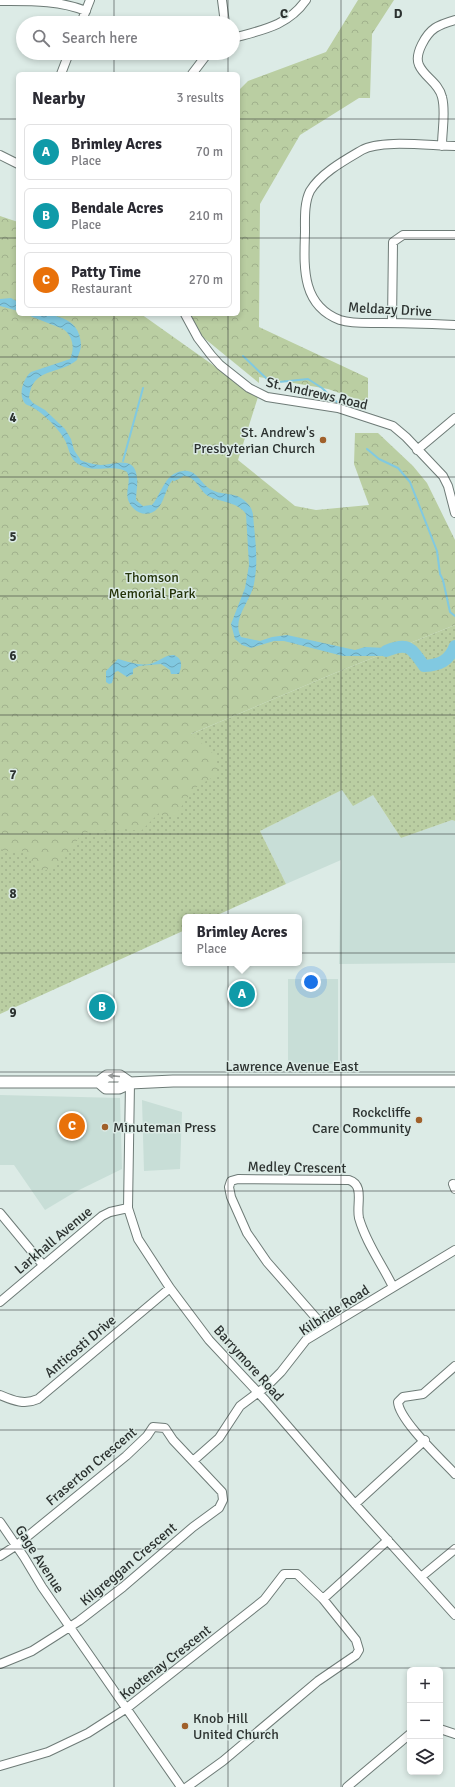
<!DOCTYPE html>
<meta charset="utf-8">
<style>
:root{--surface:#fff;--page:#f7f7f7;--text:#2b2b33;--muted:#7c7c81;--line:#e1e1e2;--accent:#7c3aed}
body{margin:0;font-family:Signika,sans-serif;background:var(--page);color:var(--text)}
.controls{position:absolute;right:12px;bottom:12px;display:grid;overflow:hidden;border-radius:6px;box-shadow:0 2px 6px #0003}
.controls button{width:36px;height:36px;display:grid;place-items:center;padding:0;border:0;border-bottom:1px solid var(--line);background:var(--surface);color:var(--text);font:20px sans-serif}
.you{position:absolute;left:311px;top:982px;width:14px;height:14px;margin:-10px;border:3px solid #fff;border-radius:50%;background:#1a73e8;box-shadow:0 0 0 6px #1a73e833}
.badge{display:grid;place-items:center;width:26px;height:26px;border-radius:50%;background:var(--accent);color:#fff;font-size:13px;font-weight:700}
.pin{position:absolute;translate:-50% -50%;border:2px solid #fff;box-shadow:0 1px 4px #0006}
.popup{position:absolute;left:182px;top:914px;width:120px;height:52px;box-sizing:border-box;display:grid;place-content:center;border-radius:6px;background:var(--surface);filter:drop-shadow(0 1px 3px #0005);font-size:13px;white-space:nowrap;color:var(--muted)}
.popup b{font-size:15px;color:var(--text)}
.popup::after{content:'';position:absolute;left:50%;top:100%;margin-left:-8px;border:8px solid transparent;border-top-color:var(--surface)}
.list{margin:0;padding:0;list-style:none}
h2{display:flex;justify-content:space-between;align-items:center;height:52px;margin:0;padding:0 16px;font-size:17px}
h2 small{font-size:13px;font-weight:400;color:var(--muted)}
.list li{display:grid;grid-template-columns:26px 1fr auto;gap:12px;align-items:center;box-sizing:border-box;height:56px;margin:0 8px 8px;padding:0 8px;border:1px solid var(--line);border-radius:6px}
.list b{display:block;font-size:15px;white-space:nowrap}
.list p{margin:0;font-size:13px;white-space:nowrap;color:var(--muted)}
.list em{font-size:13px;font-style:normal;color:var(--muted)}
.icon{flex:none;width:22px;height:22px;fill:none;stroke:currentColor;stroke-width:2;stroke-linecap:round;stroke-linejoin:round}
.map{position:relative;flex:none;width:455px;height:1787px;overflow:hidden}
.search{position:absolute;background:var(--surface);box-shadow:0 2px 6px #0003;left:16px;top:16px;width:224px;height:44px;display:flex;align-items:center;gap:10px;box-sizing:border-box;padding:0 14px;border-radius:22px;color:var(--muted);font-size:15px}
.panel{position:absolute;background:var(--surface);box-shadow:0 2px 6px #0003;left:16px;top:72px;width:224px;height:244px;border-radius:6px}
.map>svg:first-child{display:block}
.built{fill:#c8ded7}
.grass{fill:url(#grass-dots)}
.park{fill:url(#park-crowns)}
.water{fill:url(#water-waves)}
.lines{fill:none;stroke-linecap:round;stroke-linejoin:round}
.stream{stroke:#81c9e1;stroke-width:2}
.river{stroke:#81c9e1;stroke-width:12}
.street-casing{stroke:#6e7b77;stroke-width:10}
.secondary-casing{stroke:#6e7b77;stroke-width:13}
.street{stroke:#fff;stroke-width:8}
.secondary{stroke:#fff;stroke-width:11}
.oneway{fill:#969898}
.grid{fill:none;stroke:#2c3230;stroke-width:1;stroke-opacity:0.55}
.poi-dot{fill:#a0602a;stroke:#dcebe6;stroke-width:1.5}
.labels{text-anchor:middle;stroke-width:3;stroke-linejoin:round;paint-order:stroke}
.street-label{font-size:14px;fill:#2c3230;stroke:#dcebe6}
.poi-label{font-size:14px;fill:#2c3230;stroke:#dcebe6;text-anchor:end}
.park-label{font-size:14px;fill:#25340b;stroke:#dcebe6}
.grid-label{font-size:13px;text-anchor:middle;font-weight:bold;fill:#2c3230;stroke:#dcebe6;stroke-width:3;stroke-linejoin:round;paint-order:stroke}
</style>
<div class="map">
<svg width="455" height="1787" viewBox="0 0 455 1787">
<defs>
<pattern id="grass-dots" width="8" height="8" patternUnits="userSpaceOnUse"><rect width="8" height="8" fill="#bacea2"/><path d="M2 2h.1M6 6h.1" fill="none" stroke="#a0b18c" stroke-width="1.8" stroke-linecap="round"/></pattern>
<pattern id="park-crowns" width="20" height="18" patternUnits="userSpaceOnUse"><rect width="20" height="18" fill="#bacea2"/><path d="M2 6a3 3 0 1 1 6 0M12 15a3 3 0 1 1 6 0" fill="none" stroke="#a0b18c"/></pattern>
<pattern id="water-waves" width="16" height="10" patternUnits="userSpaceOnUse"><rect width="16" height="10" fill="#81c9e1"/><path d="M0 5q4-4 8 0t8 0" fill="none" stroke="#6aa4b7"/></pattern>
</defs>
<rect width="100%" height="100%" fill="#dcebe6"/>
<path class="built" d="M342,790L373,795L401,838L452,820L455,821V963L339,964L341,860L286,884L260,831Z
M288,979H338V1064H288Z
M0,1095L120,1098L122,1169L75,1192L45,1210L14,1165H0Z
M142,1100L182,1112L180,1169L144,1171Z"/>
<path class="grass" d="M455,625V821L452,820L401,838L373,795L353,806L342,790L260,831L286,884L213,917H185V930L0,1014V815L335,673Z"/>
<path class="park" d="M358,0H394L372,34L370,98H359L300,135L260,204L259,327L368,378V403L328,389L259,377V383L193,329L187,314H238V91L248,81L326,52Z
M0,216L18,222V314H141L258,397L238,460L295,506L316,510L369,505L354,464L355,433H378L413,466L427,483L455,540V625L335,673L191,734L216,756L218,769L215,776L193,789L176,815L165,817L159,813L141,831L125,829L115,831H92L81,834C72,850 60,866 43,871L34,865L24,851L11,852L0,849Z"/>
<path class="water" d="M11,298L18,302V311L0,306V299Z
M25,314C47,314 80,313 81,345C81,350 78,355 77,360C59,375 32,367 29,398L33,403L45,410L65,429L71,439L76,457C82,462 92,464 100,465C114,465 135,454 137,478C138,485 136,493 136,500L144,507H150C162,496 163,473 183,471C197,469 201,485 212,490C223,496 235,491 246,502C254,509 253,516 254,526C256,547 258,563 254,584C251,601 231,619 241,637L260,641L272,637L287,635L355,650L365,647L386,648L384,656H343L284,641H274L251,648L242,645L235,639L231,624L245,588L249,565L246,514C237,501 221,503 208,496C199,490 196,476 183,476C166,476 167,499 158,508C148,519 134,513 129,502C124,492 132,482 127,472C114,463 96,474 80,465C68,459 70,447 63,437C56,426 44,414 32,407C28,405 25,405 23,400C19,391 24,378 31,372L70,359C75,348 73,336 63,329Z
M174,655C183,659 182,666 179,674H171L170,670L161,664L139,666L133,669V674L127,677L118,671L115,672L112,683L109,684L106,682V671L118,659C129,662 142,667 153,663C161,660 165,655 174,655Z"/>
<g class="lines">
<path class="stream" d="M243,356L267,379L279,382L308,379L322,388L341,406
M72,449L79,459
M367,449L379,459L398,468L410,482L437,551L440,574L443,580L450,612L455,616
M123,461L143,388
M174,480L182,476
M144,507L151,506"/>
<path class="river" d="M386,651C408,642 411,647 424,666C440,665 449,661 455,646"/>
<g class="street-casing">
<path id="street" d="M222,0L225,23
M0,1C30,1 59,0 86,11
M81,23L90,0
M233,38C262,30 288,26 306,0
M61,74L69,53
M192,74L208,53
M442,146C442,130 446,112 442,97C439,83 424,77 419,65C414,54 426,34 435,28C441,24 448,22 455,20
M455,146C432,146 381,139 362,150C345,160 321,173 310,191C304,203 305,219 305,232C304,267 301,305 340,320C353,324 369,323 382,323C407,323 431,324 455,325
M0,155L18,164
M185,314L198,338L211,355L220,365L249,388L267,397L338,408L393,426L406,437L443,476L448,486L455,513
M392,323L393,242L403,235H455
M417,450L455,418
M130,1083L128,1208L138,1239L170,1288L209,1340L266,1401L355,1504L455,1615
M453,1184L455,1189
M0,1213L43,1265
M0,1302L102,1216L110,1212L128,1208
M324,1327L267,1262L247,1233L231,1197L229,1187L231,1181L238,1179L349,1180C365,1185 356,1205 359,1218C366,1243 382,1264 393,1287
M455,1366L423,1394L403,1397L398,1402C399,1420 441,1459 455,1474
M0,1395C14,1401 25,1405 38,1399L170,1288
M193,1461L219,1438L240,1406L268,1385L281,1372L306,1340L455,1250
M355,1504L425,1440
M0,1522L24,1557L42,1587L181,1787
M0,1556L17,1545L126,1456L147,1436L153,1427L165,1428L173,1440L222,1492L223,1500L219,1508L193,1527L123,1587L79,1621L32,1651L0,1664
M421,1577L455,1549
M323,1599L388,1540
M440,1729L455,1734
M0,1766L48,1752L88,1733L127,1708L264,1600L284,1574H297L323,1599L356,1640L359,1650L356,1655L318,1681L223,1761L187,1787
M347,1787L410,1734"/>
</g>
<g class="secondary-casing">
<path id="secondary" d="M0,1082H99L106,1088H119L130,1083L173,1081H455
M99,1082L107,1076H120L130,1083"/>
</g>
<use href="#street" class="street"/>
<use href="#secondary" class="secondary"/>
</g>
<defs><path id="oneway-solid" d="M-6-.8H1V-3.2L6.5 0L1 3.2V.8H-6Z"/></defs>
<use class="oneway" href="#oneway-solid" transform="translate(114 1076) rotate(-175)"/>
<path class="grid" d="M114,0V23M228,0V23M341,0V1787M114,53V74M228,53V74M0,119H18M238,119H455M0,238H18M238,238H455M114,314V1787M228,314V1787M0,357H455M0,477H455M0,596H455M0,715H455M0,834H455M0,953H455M0,1072H455M0,1191H455M0,1310H455M0,1430H455M0,1549H455M0,1668H455"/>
<g class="poi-dot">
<circle cx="323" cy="440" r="4"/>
<circle cx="419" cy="1120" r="4"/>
<circle cx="105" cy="1127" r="4"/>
<circle cx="185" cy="1726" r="4"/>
</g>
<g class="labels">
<g class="street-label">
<text transform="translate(390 309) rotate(3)" y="5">Meldazy Drive</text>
<text transform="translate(317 393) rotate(13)" y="5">St. Andrews Road</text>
<text x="292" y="1071">Lawrence Avenue East</text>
<text transform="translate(297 1167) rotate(1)" y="5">Medley Crescent</text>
<text transform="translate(53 1240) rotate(-40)" y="5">Larkhall Avenue</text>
<text transform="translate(334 1310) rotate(-33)" y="5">Kilbride Road</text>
<text transform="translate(80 1346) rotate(-40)" y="5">Anticosti Drive</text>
<text transform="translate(249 1363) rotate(48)" y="5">Barrymore Road</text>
<text transform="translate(91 1466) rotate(-40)" y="5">Fraserton Crescent</text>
<text transform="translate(40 1559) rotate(57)" y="5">Gage Avenue</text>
<text transform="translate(128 1564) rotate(-40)" y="5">Kilgreggan Crescent</text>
<text transform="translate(165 1662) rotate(-38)" y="5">Kootenay Crescent</text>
</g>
<g class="poi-label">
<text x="315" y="437">St. Andrew's<tspan x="315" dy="16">Presbyterian Church</tspan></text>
<text x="411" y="1117">Rockcliffe<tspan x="411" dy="16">Care Community</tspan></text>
<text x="113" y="1132" text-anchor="start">Minuteman Press</text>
<text x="193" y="1723" text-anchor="start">Knob Hill<tspan x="193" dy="16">United Church</tspan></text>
</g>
<g class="park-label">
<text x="152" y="582">Thomson<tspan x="152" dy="16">Memorial Park</tspan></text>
</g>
</g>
<g class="grid-label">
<text x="284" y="18">C</text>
<text x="398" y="18">D</text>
<text x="13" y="422">4</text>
<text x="13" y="541">5</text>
<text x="13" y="660">6</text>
<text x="13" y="779">7</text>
<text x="13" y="898">8</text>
<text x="13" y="1017">9</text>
</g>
</svg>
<div class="controls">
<button>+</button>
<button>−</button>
<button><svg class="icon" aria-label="layers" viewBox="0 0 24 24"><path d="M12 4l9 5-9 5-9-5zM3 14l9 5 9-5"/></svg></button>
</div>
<div class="you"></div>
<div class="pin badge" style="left:242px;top:994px;background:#0f9aa8">A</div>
<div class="popup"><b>Brimley Acres</b>Place</div>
<div class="pin badge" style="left:102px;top:1007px;background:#0f9aa8">B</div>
<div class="pin badge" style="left:72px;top:1126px;background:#e8710a">C</div>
<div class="search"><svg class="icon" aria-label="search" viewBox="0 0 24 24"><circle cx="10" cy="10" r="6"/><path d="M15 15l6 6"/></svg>Search here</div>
<section class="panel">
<h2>Nearby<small>3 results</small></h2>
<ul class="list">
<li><span class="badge" style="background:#0f9aa8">A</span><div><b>Brimley Acres</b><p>Place</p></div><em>70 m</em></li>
<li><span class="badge" style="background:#0f9aa8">B</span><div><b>Bendale Acres</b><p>Place</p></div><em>210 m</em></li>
<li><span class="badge" style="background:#e8710a">C</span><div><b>Patty Time</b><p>Restaurant</p></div><em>270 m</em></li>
</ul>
</section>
</div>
